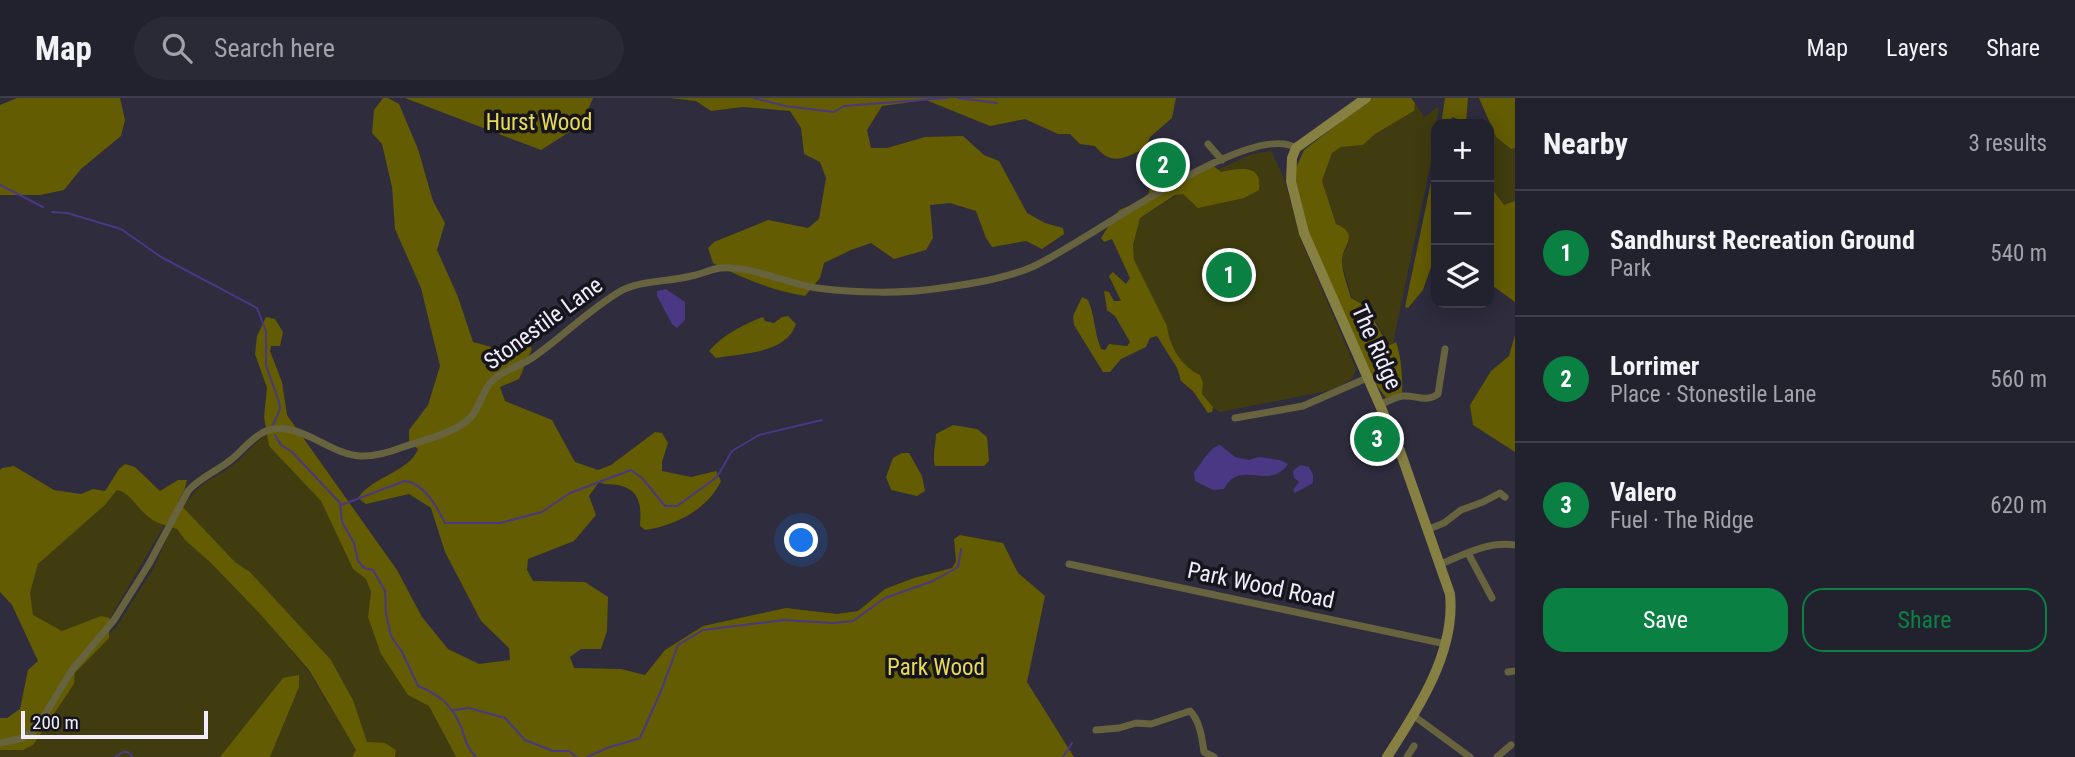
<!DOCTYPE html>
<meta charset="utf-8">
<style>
:root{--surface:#22212e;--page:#2a2936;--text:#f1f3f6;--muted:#a2a3aa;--line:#3f3e4a;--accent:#0b8043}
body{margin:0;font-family:"Roboto Condensed",sans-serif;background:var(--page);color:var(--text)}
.controls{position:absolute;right:21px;top:21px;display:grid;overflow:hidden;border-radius:14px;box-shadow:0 4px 18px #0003}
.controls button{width:63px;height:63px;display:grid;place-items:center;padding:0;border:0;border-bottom:2px solid var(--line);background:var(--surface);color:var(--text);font:35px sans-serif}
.scale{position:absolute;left:21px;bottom:18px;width:187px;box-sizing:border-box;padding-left:7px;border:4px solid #efeefa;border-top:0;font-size:19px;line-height:24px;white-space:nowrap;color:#efeefa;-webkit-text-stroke:5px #16151d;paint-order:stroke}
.you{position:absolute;left:802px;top:443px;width:24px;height:24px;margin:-18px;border:5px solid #fff;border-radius:50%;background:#1a73e8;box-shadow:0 0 0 10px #1a73e833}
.badge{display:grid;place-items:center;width:46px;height:46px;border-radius:50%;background:var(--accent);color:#fff;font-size:23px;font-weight:700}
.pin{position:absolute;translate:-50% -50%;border:4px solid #fff;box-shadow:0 2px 7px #0006}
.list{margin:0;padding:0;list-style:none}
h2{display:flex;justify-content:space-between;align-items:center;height:91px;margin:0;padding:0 28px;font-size:30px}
h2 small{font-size:23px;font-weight:400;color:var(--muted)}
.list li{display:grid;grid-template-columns:46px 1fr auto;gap:21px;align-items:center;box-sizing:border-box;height:126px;padding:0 28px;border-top:2px solid var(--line)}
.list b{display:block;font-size:26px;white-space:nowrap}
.list p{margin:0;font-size:23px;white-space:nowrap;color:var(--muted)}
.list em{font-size:23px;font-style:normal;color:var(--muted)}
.actions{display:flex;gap:14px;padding:21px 28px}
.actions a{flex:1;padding:16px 0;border:2px solid var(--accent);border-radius:21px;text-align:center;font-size:24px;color:var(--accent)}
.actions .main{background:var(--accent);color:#fff}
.icon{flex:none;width:38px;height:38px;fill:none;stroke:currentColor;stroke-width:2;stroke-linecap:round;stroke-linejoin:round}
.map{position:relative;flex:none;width:1515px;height:659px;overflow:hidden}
header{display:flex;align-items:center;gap:42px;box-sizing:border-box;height:98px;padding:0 35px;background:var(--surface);border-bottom:2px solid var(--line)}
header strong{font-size:33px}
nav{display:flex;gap:38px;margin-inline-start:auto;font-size:24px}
.search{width:490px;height:63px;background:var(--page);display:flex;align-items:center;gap:18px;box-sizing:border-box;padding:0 24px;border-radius:38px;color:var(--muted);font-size:26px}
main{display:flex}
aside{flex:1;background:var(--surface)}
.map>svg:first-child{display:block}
.green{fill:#403c10}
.forest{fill:#645c02}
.water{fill:#4a3884}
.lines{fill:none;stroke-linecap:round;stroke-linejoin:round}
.stream{stroke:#4a3884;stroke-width:2}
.minor{stroke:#67633e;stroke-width:7}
.secondary{stroke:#868043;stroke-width:10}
.labels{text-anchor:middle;stroke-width:7;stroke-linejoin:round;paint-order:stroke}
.park-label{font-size:23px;fill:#e8dc55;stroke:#16151d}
.street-label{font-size:23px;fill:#efeefa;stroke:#16151d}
</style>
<header>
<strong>Map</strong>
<div class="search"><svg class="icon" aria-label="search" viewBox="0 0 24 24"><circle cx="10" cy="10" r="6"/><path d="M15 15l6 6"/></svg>Search here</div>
<nav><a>Map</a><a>Layers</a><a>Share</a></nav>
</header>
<main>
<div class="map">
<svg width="1515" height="659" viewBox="0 0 1515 659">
<rect width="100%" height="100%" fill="#2e2c3d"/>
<path class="green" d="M1415,5L1424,19L1439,8L1432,59L1393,245L1390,247L1367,209L1352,200L1341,162L1348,145L1336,126L1322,83L1332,55L1341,49L1363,47L1375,36L1413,14Z
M1490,24L1496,39L1511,51L1515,50V103L1504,108L1489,87L1491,37L1489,36V26H1485Z
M1271,53L1284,80L1301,142L1356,271L1353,280L1336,290L1322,294L1220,314L1212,309L1202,296L1203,285C1186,270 1169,252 1167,228L1134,162L1133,147L1140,120L1219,71L1252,56Z
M267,337L269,348L321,403L353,471L366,481L371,494L368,519L429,608L456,659H395L396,652L367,645L353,602L331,562L250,474L235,464L183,410C200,381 215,382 238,363C248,354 254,344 267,337Z
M117,392L124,393L147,418L164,428L110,520L101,518L62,533L32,517L30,495L38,466L105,407Z
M172,430L177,431L185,442L211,465L261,517L308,572L356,652L352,659H270L299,589L283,580L220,659H0V652H23L53,615L74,586L75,575L117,528L153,471Z"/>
<path class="forest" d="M17,0H120L125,22L121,38L81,71L64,92L40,97H0V7Z
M383,0H388L399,6L418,51L433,103L445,125L437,152L458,199L473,244L495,250L527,243L532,251L519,281L500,289L505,303L552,322L575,364L598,372L611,367L655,334L662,335L668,345L662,364V373L691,379L716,373L721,383C708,411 675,428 645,432L640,428C641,412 642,394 622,388C614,385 607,388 599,384L589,398L596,417L574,443L528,461L527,472L533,483L585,484L608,499L607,533L601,551H581L570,559L574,570L621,571L645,577L665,552L703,528L786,510L837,516L858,513L885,491L914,480L952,470L956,463L954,441L960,437L1003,445L1018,475L1045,498L1027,584L1074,659H456L429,608L408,597L381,556L368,519L371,494L366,481L353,471L321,403L269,348L264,319L267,290L255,256L257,238L266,219L275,221L283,234L280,248H271L270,253L282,284L287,317L397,472L422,519L448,551L479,566L510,562L509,550L481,523L445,454L431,410L409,396L366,406L358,400C372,379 410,373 418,351L409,343V332L428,307L440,268L421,190L395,131L392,89L382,46L372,35L374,12Z
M405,0H593L582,26L541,52Z
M670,0H1176L1172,20L1150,39L1145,50C1124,61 1111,68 1095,48L1080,46L1070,36H1058L1025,21L990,28L926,2L882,8L867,32L871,50H887L925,39L963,38L984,57L999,63L1027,115L1045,125L1063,130L1064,136L1042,151L1026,143L992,149L986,140L976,113L950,105L930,107L933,140L926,152L894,161L871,145L851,152L824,165L820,180L805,198C771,192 744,181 713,165L708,150L714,144L768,122L808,130L819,121L826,80L820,64L804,56L801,30L790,13L743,9L711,13L696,3Z
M1372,0H1411L1415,5L1414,13L1375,36L1363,47L1341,49L1332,55L1322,83L1336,126C1362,137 1340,149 1342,165C1343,177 1348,189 1351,200L1367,209L1387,246L1390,247L1396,244C1401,257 1403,281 1402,295L1386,300L1371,279L1312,150L1294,74L1304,52Z
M1445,0H1468L1466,25L1453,19L1445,26H1441Z
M1479,0H1515V50L1511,51L1496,39Z
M1436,60V154L1423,192L1408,210L1405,209Z
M1211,66L1221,74C1237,71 1263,64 1259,92L1244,100L1198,110L1183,96L1175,97L1140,120L1133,147L1134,162L1167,228C1169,248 1182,269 1200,277L1203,285L1202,296L1213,309L1212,314L1208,315L1193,293L1181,283L1177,270L1157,238L1150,240L1146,249L1121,261L1110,274H1103L1074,227L1073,218L1082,199L1088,202C1095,218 1094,234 1101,251L1105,252L1109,246L1127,248L1130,244L1115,218L1107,212L1104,193L1109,194L1114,203H1121L1109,178L1113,174L1126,186L1130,180L1112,141L1104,144L1101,140L1119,112L1136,105L1148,97L1150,88L1155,83C1175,87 1193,74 1211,66Z
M1489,87L1504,107L1515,103V204L1489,185Z
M788,218L796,226C786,256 743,255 716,260L709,253C723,237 742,227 763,219L765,223L774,225L782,219Z
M1515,237V354L1473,327L1470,307L1491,273L1509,258Z
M953,327L977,331L987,339L989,363L984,368H935C932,358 936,346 936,336Z
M902,355H909L922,378L925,393L917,398L891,392L886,379L893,360Z
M125,366L135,369L160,393L178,382H187L185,390L178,404L235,464L250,474L331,562L353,602L367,644L385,645L396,652L395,659H352L356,652L309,572L261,517L211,465L185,442L177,431C166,428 155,425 146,417C136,408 130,395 117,392L105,407L38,466L30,495L33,517L62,533L101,518L110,520L109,540L75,575L74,586L33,647L23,652H0V620H7L20,611L28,572L38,563L12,507L0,494V372L2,370L14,368L54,392L81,396L93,391L105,393L119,371Z
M299,577V589L270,659H220L283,580Z"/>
<path class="water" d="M666,191L685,204V222L677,230L672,226L657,198V193Z
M1220,347L1235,359L1249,362L1259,359L1280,362L1288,366C1269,394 1240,360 1224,391L1213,392L1195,383L1194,374C1203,365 1207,351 1220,347Z
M1300,367L1309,369L1313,377V385L1295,395L1293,392L1299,384L1294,380L1293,373Z"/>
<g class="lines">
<path class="stream" d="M754,0L785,8L834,14L844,8L947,0
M958,0L997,5
M0,87L43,109
M52,114L67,115L121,131L161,159L257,210L266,233V267L279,304L280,311L273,327
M275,337L281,347L292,354L340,405L342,424L354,445L358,463L364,470L373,472L385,493L386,516L391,538L402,554L418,588C440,597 452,607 461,629C466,642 466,649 476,659
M341,407L405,383C424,385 437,409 445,425H500L542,414L570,395L631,372L642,380L665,408H677L717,379L732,353L759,337L822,322
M454,612L469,610L505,620L525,642L553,653H569L577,659
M115,659L123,654H128L133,659
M587,659L607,650L640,640L661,593L678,547L703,532L784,522L833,525L853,523L885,500L933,483L958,469L961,451
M1063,659L1072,645"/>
<path class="minor" d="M1208,46L1222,62
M1379,307C1387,304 1395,299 1403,298C1416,297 1426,305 1438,296L1445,251
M1235,320L1303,308L1367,280
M1429,431L1444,425L1461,412L1483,404L1500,395L1505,399
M1468,455L1492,500
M1069,466L1446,546
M1441,466C1465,456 1489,443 1515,447
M1508,574L1515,573
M1414,618L1470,659
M1096,632L1119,630L1136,625L1151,626L1190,613C1200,623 1202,640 1204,654L1214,659
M0,645L23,640L36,631L72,572L114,522L149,466L188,393C199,380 215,374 228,364C241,355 251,339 266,333C298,321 330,357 360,358C374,359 390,354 403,349C421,343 457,334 470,320C480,310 482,293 492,283C504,271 522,268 535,258C563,238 589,212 619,194C639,182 668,184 691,178C699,177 707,173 715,171C742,164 788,186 817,190C855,195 904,196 941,190C970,186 1004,181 1032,169C1080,149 1250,20 1296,50
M1407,659L1414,648
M1497,659L1511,647"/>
<path class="secondary" d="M1366,0L1296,50L1292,60L1291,83L1304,135L1400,353L1450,496C1456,554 1417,613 1387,659"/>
</g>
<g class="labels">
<g class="park-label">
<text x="539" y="32">Hurst Wood</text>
<text x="936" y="577">Park Wood</text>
</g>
<g class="street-label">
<text transform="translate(543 225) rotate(-36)" y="8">Stonestile Lane</text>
<text transform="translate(1377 249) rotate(66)" y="8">The Ridge</text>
<text transform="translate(1261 487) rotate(12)" y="8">Park Wood Road</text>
</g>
</g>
</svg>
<div class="controls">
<button>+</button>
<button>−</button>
<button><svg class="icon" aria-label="layers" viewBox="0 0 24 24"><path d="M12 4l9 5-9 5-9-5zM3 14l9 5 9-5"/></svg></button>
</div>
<div class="scale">200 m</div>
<div class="you"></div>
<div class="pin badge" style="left:1229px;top:177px">1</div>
<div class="pin badge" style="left:1163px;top:67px">2</div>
<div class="pin badge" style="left:1377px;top:341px">3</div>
</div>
<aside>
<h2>Nearby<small>3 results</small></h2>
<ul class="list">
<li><span class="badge">1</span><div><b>Sandhurst Recreation Ground</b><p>Park</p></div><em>540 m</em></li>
<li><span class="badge">2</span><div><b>Lorrimer</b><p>Place · Stonestile Lane</p></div><em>560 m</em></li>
<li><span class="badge">3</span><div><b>Valero</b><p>Fuel · The Ridge</p></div><em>620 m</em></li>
</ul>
<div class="actions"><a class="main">Save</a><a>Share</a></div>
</aside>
</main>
